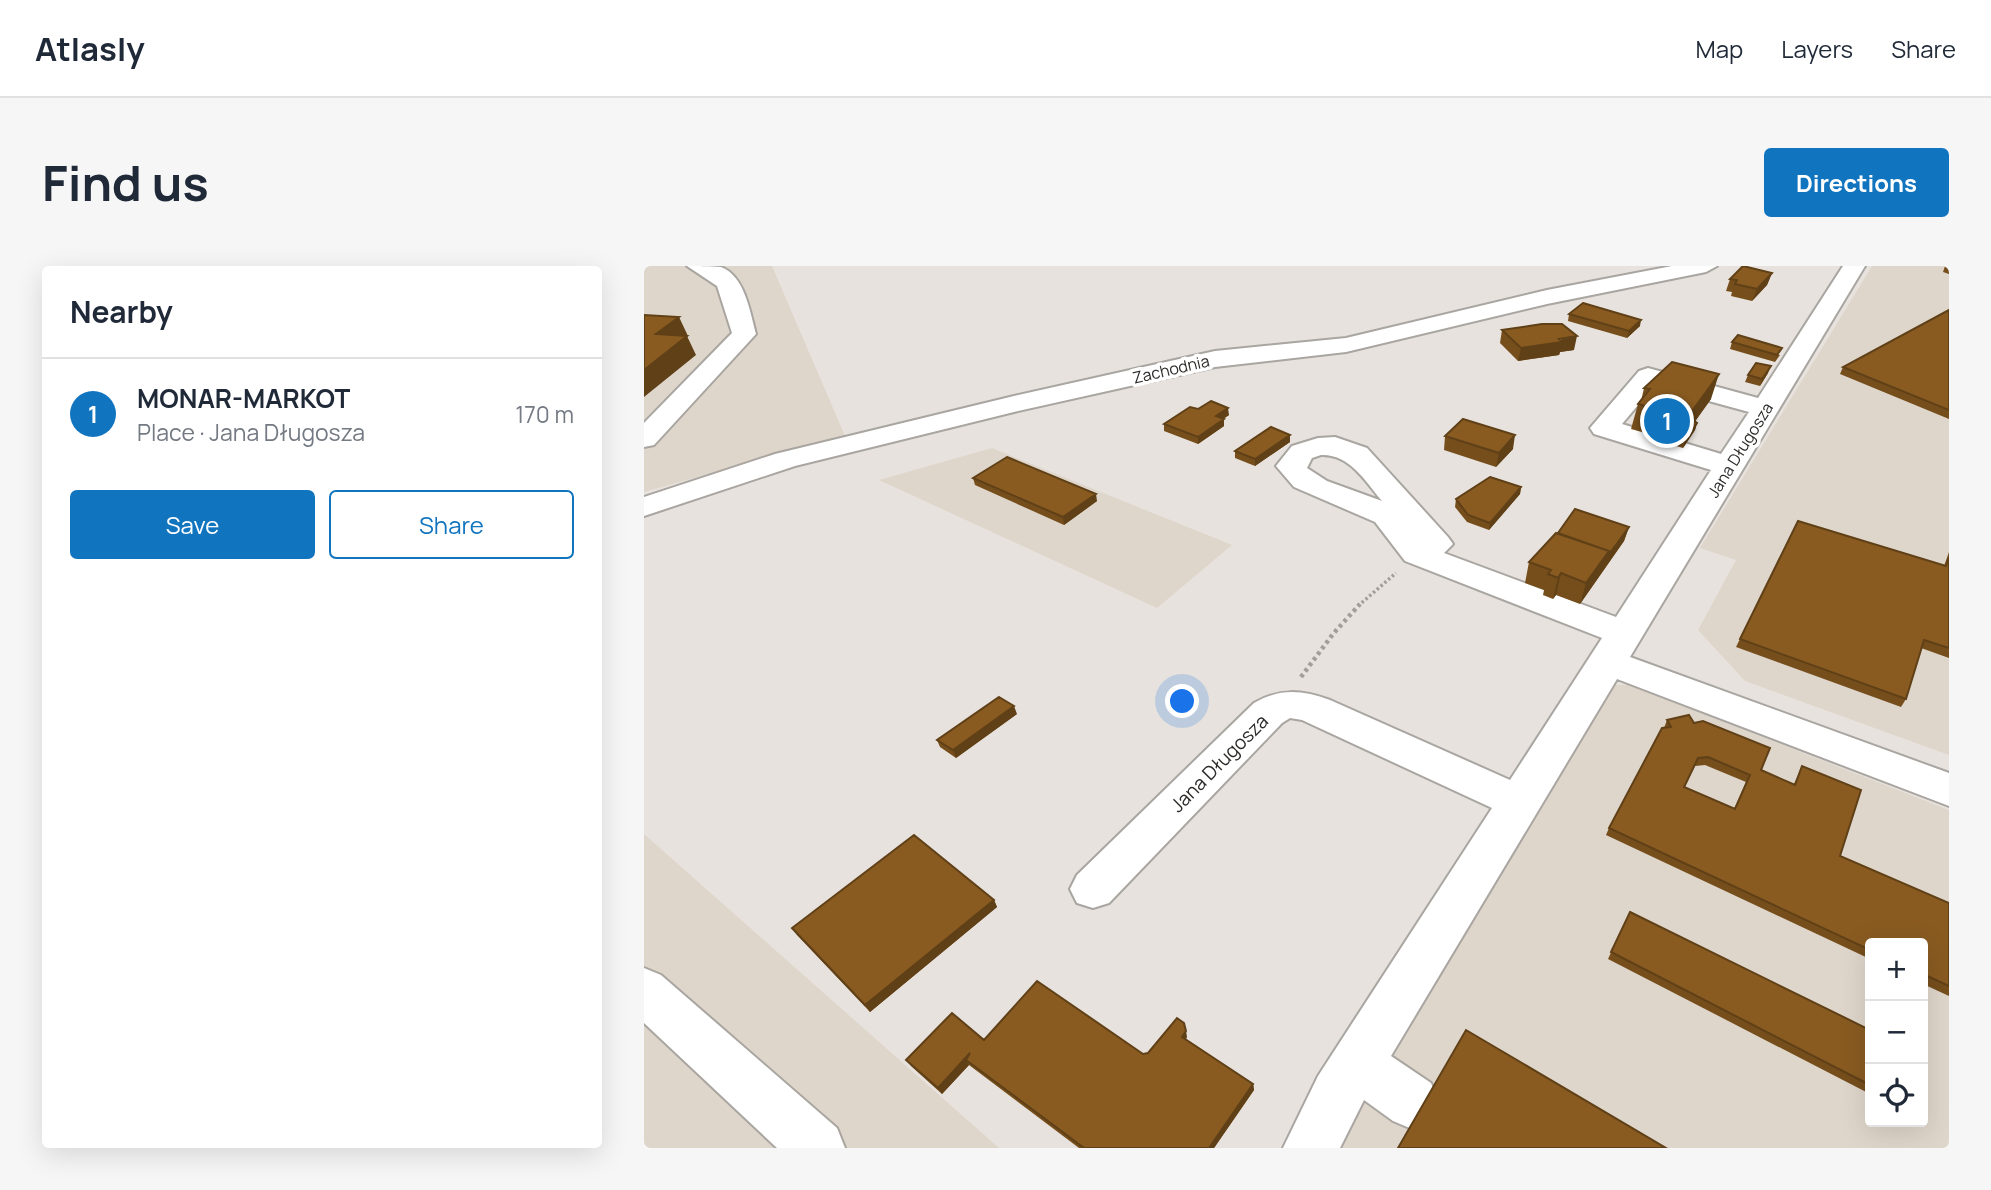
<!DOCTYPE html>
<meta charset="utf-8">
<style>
:root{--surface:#fff;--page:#f6f6f7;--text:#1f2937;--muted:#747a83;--line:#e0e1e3;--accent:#1174bf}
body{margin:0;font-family:Manrope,sans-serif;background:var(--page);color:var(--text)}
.controls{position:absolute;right:21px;bottom:21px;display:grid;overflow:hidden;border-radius:7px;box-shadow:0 7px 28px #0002}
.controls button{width:63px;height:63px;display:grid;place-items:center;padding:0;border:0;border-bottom:2px solid var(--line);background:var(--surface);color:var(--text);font:35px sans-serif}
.you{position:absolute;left:539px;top:436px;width:24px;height:24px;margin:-18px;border:5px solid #fff;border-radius:50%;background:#1a73e8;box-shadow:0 0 0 10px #1a73e833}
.badge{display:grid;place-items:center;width:46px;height:46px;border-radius:50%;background:var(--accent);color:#fff;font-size:23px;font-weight:700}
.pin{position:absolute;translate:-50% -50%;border:4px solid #fff;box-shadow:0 2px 7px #0006}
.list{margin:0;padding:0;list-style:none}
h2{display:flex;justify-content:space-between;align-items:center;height:91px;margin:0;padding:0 28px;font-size:30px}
h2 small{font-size:23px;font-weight:400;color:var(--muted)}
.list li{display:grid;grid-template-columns:46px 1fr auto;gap:21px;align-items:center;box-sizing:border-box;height:112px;padding:0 28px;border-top:2px solid var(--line)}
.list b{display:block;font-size:26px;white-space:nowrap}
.list p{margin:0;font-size:23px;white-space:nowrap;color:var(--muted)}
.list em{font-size:23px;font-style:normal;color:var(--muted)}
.actions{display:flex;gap:14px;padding:21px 28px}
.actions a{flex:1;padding:16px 0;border:2px solid var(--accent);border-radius:7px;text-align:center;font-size:24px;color:var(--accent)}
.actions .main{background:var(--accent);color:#fff}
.icon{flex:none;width:38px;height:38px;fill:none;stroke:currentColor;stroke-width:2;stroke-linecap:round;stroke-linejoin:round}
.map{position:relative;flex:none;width:1305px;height:882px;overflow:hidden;border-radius:7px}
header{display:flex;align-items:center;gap:42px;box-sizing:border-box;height:98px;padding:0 35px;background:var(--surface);border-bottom:2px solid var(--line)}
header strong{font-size:33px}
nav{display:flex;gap:38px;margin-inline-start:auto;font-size:24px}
.intro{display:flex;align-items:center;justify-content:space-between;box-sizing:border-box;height:168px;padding:0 42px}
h1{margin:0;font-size:49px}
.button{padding:18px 32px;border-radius:7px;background:var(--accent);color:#fff;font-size:24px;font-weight:700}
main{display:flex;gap:42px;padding:0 42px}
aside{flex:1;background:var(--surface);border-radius:7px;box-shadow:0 7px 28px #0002}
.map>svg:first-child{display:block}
.built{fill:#dfd6cb;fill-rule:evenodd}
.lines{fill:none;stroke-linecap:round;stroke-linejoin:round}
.minor-casing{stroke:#a9a5a0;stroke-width:4}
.path-far1{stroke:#a29e9a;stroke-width:3.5;stroke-dasharray:2.5 2.5;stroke-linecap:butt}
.path{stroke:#a29e9a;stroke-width:4.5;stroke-dasharray:3.5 3.5;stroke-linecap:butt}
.minor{fill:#fff;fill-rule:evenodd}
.wall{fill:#764e1c;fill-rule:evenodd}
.shaded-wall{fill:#604017}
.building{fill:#895b21;stroke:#604017;stroke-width:2;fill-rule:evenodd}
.labels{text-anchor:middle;stroke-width:7;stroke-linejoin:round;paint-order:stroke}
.far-street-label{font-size:16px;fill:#2e2c2a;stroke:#fff}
.street-label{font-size:19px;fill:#2e2c2a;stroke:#fff}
</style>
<header>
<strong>Atlasly</strong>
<nav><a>Map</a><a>Layers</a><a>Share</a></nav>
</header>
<div class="intro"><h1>Find us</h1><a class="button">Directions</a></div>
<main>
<aside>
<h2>Nearby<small></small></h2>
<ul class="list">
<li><span class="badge">1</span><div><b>MONAR-MARKOT</b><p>Place · Jana Długosza</p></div><em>170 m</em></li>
</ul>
<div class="actions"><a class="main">Save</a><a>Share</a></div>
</aside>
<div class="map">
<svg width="1305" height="882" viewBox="0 0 1305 882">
<rect width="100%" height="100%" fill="#e7e2dd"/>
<path class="built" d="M0,0H128L201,170L0,226Z
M1228,0H1305V489L1101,415L1054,364L1092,294L1056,282Z
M348,182L588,279L513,342L235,214Z
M972,419H985L1305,544V882H683L960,424ZM1226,677H1279V856H1226Z
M0,568L355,882H0Z"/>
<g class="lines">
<g class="minor-casing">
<path id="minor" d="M43,0C53,0 67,0 77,1C101,10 106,46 112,68L10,179L0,181V157L88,67L73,20Z
M1028,0H1073L1062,6L903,38L702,86L571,101L370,146L151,200L0,250V231L131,188L370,130L571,85L702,72L903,24Z
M1199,0H1221L986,391L1305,507V540L973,413L747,790L787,817L795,836L787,855L768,863L749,855L720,834L696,882H639L674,810L848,542L658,454L646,452L638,457L465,637L449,642L433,637L426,623L433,609L610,437C636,422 658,424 686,434L866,514L958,372L761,295L731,256L650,221L632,200L648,180L674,172L691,171L723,182L804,271L809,278L800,287L972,351L1067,204L950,168L946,162L995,105L1004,102L1114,132ZM1010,120L1105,146L1077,188L978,158ZM677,189C706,188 721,215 738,235L683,215L663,202L668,192Z
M0,702L17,709L193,862L201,882H133L0,757Z"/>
</g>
<path class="path-far1" d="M714,340L752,307"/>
<path class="path" d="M657,411L689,368L716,338"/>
<use href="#minor" class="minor"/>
</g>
<path class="wall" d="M1301,0H1305V8L1299,6Z
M1128,7L1123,19L1108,35L1087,30L1088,26L1082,25L1086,13Z
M1305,44V153L1196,108L1199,101Z
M925,48L996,60L983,72L924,55Z
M858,64L930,84L916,86L915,89L874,95L856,77Z
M1088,76L1136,89L1131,96L1086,83Z
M1124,107L1116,120L1101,116L1104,109Z
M1000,122L1067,133L1051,155L1053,157L1051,164L1039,182L1011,174L1012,170L987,163L994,138L997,135Z
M554,143L585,149L579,153L580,160L554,178L520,165V158Z
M646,169V176L611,200L591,192V185Z
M801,170L869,183L852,201L800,184Z
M329,212L453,235L420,259L331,219Z
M877,221L876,228L845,264L823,256L811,241L812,233Z
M1154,255L1300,300L1305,286V392L1277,382L1262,433L1257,441L1092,381Z
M985,261L980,275L936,338L912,329L909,333L899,329L900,324L881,317L885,296L914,267Z
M373,448L312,492L296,481L293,474Z
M1023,454L1050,457L1117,504L1150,518L1158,500L1196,590L1305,637V730L1279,718V677H1226V693L962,569L965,562L1020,462ZM1061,499L1102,516L1090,543L1041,521L1051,500Z
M350,634L353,641L226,746L153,669L148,662Z
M986,646L1226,764V828L964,693Z
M543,771L542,773L609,818L610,824L570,882H435L325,799L298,828L267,800L262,794L340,774L499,788L504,787Z"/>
<path class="shaded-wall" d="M1128,7L1123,19L1108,35L1113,23Z
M35,51L44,70L22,87L12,68Z
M997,54L996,60L983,72L985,65Z
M43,70L52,89L0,131V104Z
M933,70L930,84L916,86L915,89L874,95L877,82Z
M1127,100L1124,107L1116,120L1118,113Z
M1075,108L1067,133L1038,174L1037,173L1043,152Z
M584,142L585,149L573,157L572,150Z
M580,153V160L554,178V171Z
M1053,157L1051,164L1039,182L1041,175Z
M646,169V176L611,200V193Z
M871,169L869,183L852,201L855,187Z
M877,221L876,228L845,264L846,257Z
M452,228L453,235L420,259L419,251Z
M985,261L980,275L936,338L942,317L965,285Z
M917,307L912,329L909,333L914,312Z
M370,440L373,448L312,492L309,484Z
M350,634L353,641L226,746L221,739Z
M542,765L543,771L539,777L538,771Z
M326,787L322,794L325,799L298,828L294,822Z
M609,818L610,824L570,882H565Z"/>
<path class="building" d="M1099,0L1128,7L1113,23L1091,18L1093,14L1086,13Z
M939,37L997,54L985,65L925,48Z
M1305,44V144L1199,101Z
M0,49L35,51L12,68L43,70L0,104Z
M898,58H918L933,70L915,73L918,76L877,82L858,64Z
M1094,69L1138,82L1133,89L1088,76Z
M1028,96L1075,108L1043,152L994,138L1006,123L1000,122Z
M1112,97L1127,100L1118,113L1104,109Z
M567,135L584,142L572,150L580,153L554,171L520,158L546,141L554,143Z
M819,153L871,169L855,187L801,170Z
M1049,154L1053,157L1041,175L1013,166L1015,163L1038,170Z
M627,161L646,169L611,193L591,185Z
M363,191L452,228L419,251L329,212Z
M846,211L877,221L846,257L824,249L812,233Z
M931,243L985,261L963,291L965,285L914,267Z
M1154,255L1302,300L1305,291V382L1280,374L1262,433L1096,373Z
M912,267L965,285L942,317L917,307L914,312L904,308L907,304L885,296Z
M355,431L370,440L309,484L293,474Z
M1045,449L1050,457L1059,455L1126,482L1117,504L1151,519L1158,500L1217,524L1196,590L1305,637V720L1279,708V677H1226V684L965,562L1018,462L1027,461L1023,454ZM1064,491L1106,509L1091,543L1040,521L1054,492Z
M270,569L350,634L221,739L148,662Z
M986,646L1226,764V819L967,686Z
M393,715L499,788L504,787L533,752L540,757L542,765L538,771L609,818L565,882H440L322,794L326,787L294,822L262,794L308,747L340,774Z
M822,764L1022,882H754Z"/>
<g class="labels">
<g class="far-street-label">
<text transform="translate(527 103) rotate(-13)" y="6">Zachodnia</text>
<text transform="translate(1096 184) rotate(-58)" y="6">Jana Długosza</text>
</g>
<g class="street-label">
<text transform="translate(575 497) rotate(-45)" y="7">Jana Długosza</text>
</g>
</g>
</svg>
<div class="controls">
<button>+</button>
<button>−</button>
<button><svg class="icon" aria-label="locate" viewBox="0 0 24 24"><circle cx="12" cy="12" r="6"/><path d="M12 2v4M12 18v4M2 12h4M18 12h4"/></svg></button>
</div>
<div class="you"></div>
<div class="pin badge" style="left:1023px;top:155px">1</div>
</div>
</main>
